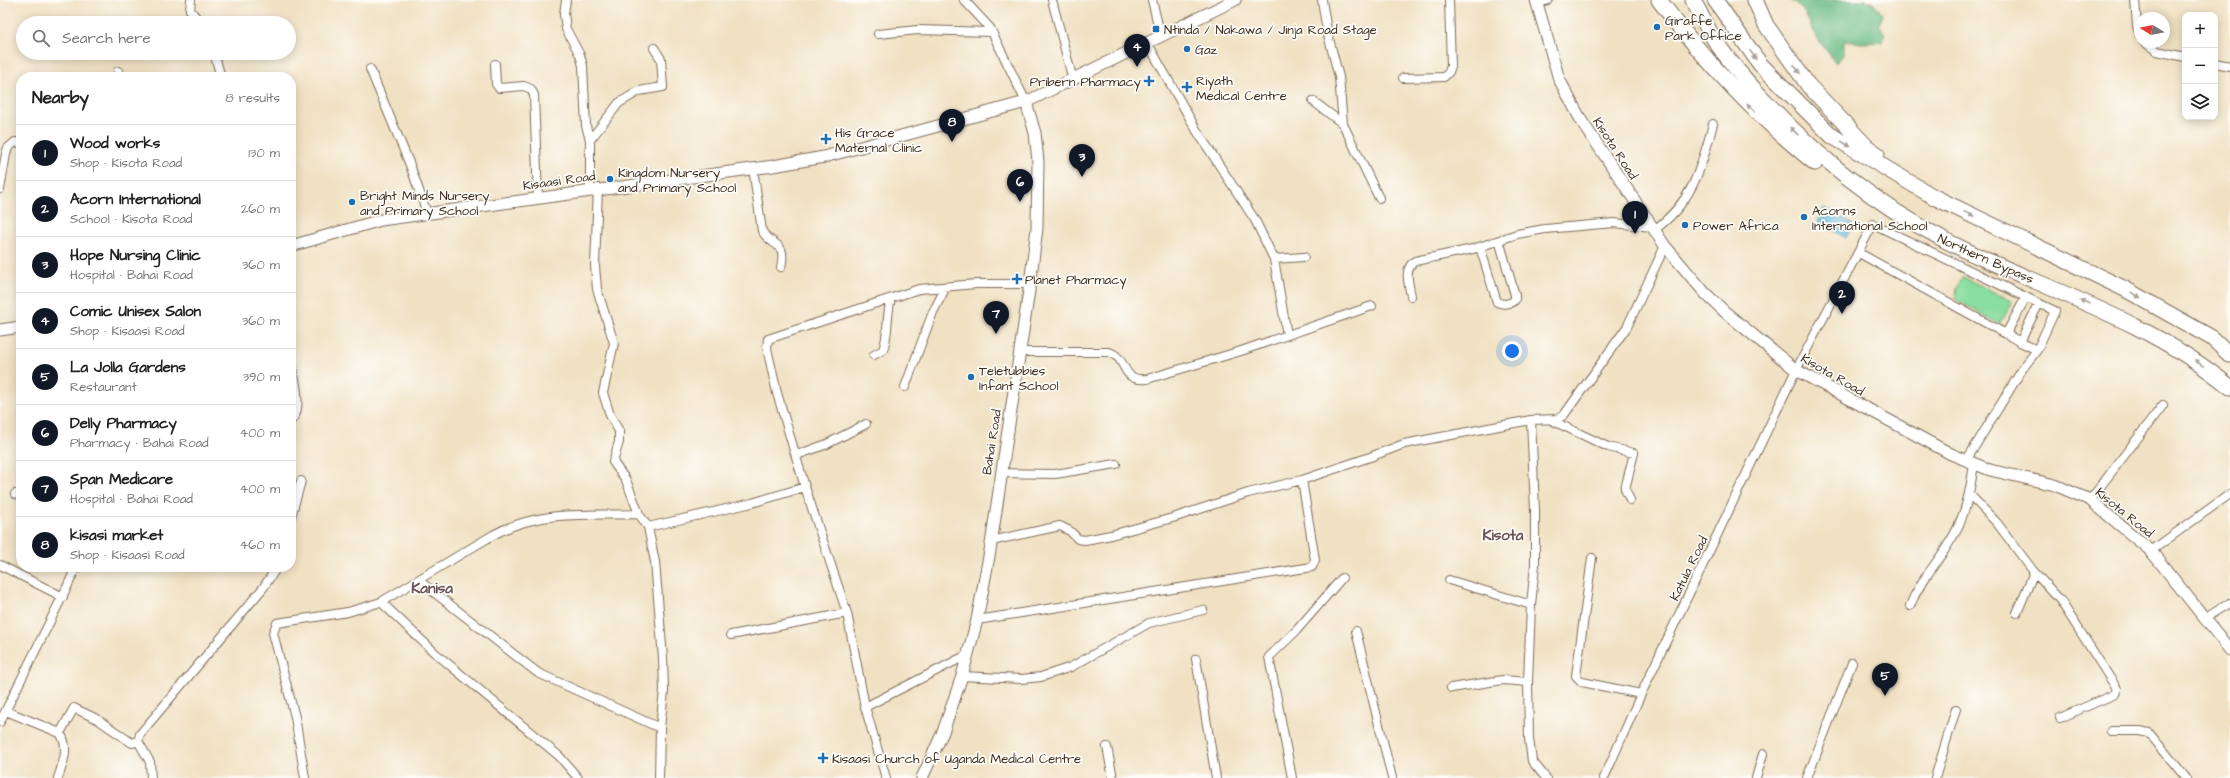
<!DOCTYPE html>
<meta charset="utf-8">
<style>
:root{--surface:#fff;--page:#f2f2f2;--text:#222;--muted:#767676;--line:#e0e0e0;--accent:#111827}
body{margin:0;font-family:"Architects Daughter",sans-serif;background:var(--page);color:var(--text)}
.controls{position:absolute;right:12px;top:12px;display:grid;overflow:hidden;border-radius:8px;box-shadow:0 2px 10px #0003}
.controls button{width:36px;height:36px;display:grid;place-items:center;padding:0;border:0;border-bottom:1px solid var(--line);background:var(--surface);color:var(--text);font:20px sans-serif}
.compass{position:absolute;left:2134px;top:12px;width:36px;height:36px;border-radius:50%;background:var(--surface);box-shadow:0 2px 10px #0003;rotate:280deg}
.you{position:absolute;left:1512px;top:351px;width:14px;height:14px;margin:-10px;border:3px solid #fff;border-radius:50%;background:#1a73e8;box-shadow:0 0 0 6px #1a73e833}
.badge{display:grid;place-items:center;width:26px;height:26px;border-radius:50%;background:var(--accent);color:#fff;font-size:13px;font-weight:700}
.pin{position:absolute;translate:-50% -33px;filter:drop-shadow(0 1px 2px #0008)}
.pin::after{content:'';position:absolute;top:21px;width:14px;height:12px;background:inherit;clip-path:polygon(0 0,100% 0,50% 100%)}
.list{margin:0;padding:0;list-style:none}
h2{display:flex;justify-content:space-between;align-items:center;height:52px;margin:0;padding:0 16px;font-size:17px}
h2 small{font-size:13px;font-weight:400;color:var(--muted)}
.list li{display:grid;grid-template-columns:26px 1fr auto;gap:12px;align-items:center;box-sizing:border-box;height:56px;padding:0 16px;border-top:1px solid var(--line)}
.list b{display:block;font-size:15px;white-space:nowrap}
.list p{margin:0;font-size:13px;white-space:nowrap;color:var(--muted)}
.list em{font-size:13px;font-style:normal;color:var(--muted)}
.icon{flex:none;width:22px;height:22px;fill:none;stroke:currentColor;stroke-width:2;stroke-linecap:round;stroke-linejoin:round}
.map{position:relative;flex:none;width:2230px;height:778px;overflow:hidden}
.search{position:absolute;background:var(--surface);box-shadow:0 2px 10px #0003;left:16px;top:16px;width:280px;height:44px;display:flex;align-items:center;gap:10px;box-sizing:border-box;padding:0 14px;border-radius:22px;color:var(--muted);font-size:15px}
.panel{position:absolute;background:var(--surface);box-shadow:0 2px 10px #0003;left:16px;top:72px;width:280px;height:500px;border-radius:16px}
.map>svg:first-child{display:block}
.green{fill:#89dea1;stroke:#628460}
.forest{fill:#6ebd87;stroke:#547452}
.water{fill:#5ab6d8;stroke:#4a707b}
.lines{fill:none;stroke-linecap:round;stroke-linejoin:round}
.street-casing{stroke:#7b6a58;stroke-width:10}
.secondary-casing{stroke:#7b6a58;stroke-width:13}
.highway-casing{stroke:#7b6a58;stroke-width:17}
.street{stroke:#fff;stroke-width:8}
.secondary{stroke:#fff;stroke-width:11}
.highway{stroke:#fff;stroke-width:15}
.oneway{fill:#a79f9a}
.poi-dot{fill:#1f6fb2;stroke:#fdfcf7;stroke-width:1.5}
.labels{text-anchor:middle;stroke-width:3.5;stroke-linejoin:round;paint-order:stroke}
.poi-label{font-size:13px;fill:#3b2a1e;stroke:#fdfcf7;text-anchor:start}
.street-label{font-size:13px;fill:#3b2a1e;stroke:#fdfcf7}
.quarter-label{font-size:15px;font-weight:bold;fill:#6a545a;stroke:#fdfcf7}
</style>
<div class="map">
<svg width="2230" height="778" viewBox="0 0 2230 778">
<rect width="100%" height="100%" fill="#fdfcf7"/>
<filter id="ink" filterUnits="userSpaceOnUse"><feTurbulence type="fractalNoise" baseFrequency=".025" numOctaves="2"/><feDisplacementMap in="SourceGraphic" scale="8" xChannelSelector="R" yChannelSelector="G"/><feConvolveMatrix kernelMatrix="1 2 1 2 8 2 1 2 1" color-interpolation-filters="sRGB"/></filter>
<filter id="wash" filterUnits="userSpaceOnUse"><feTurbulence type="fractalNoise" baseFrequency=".012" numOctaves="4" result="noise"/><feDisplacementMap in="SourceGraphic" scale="16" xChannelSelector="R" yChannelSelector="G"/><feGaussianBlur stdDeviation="0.9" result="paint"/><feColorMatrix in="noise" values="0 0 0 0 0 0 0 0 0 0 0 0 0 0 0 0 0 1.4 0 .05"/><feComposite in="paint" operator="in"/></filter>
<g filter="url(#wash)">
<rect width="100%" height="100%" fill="#f1e1c3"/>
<path class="green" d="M1963,277L2012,301L1999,324L1955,299L1957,288Z"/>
<path class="forest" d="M1790,0H1866V2H1873L1883,15L1879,24L1885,34L1883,42L1861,43L1844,41V54L1836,63L1818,39L1803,10Z"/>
<path class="water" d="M1824,208L1853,224L1846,238L1818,222Z"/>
</g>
<g filter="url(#ink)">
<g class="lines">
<g class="street-casing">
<path id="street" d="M191,0L190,10L201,23
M566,0L564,14L566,29L580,55L583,66L586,126L590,140V189
M964,0L990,28L1026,102
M1052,0L1073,80
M1152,0L1161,37
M1322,0L1327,31L1339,77L1343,124L1379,198
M2135,0L2137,26L2140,35
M1537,3L1548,0
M878,34L918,30L992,32
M2144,42L2157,51L2185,57
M1148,44L1197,131L1255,220L1274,259L1304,257
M214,53L221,77
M2215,63L2230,66
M495,64L496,84L499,88L524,86L531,89L534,95L538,197
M370,69L410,165L427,213
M117,77L118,71
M1403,78L1444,77L1449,72L1451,66L1449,0
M1313,101L1343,124
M590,140L619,103L639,91L663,87L661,59L654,48
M753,168L762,231C773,248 787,241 781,267
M598,188L595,266L597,289L614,343L603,393L610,415L619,431V442L613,462L626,480L639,514L648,527L752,503L805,487
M0,189L6,154L8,148L15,142L21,143
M1654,230C1693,202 1701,168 1713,124
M1480,247L1497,302C1503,305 1510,304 1515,300V295L1499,240
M1859,253L2006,334
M1274,259L1287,335
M1411,296C1409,284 1403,269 1415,261L1473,249L1517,234L1545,229L1614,223L1652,227
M2020,342L2006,334L2026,297
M2037,350L2020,342L2039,303
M1020,352H1109C1129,358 1119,382 1147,379L1241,351L1372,306
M874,355L883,350C889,334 886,316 891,299
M291,361C294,374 304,412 291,420
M905,387L933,312L946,287
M1531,420L1535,510V565L1531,605L1528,682L1529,739L1532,761L1546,778
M1551,420L1608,447L1634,453L1625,489L1630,500
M797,455L827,444L866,424
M1001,473L1055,474L1116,464
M15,494L21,495
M1970,495L1997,523L2034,572L2060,600L2117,689L2115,694L2060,718
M2090,500L2163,405
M291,517L301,481
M648,527L655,562L663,658L664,691L660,728L659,778
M991,541L1060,526L1070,531L1078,539L1085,540L1111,535L1176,517L1248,493L1302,480L1370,457L1404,444L1531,420L1557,419L1564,415L1627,327L1665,246
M2151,551L2230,494
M1592,558L1576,676L1582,682L1641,694
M0,565L63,597
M418,580L538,673L660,728
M1449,580L1531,605
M381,602L434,652L559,756L578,778
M1910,606C1919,582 1936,565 1949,543C1965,519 1970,492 1974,464
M2017,613L2034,572
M2204,619L2230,603
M977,620L1312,567L1315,560L1302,480
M1356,631L1392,778
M731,635L847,613
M1196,659L1216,778
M962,676L1021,679L1041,677L1071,667L1149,623L1203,610
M1451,688L1503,680L1528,682
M865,707L969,654
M6,711L60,733L74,708L97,719L132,743L138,741
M0,722L68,585L76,567
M2111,731H2140L2149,733L2186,778
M1107,747L1113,778
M58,778C63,763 70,747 60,733
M151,778L150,762L138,741L140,734L263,588L277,567
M305,778L295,717L273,633L277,623L348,612L381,602L493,535C540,509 586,516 639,514
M886,778L865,707L847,613L805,487L777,393L767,348L768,339L919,289L976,284H1030
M1292,778L1269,657L1296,631L1342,578
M1604,778L1641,694L1796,370L1873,224L2055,311L2037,350L2023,368L1966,461
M1756,778L1763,754
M1807,778L1852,663
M1935,778L1956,709"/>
</g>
<g class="secondary-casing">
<path id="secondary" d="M1536,0L1559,79L1581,120L1665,246L1705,293L1725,312L1796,370L1951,454L1990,470L2055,485L2090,500L2151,551L2230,650
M291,246L381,220L773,166L824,157L1026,102L1235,0
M0,330L21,327
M922,778L943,732L962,676L977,620L990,551L1030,284L1037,228L1038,161L1035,133L1026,102"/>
</g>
<g class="highway-casing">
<path id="highway" d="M1659,0C1706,62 1754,114 1815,163
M1693,0C1701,15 1708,31 1718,45C1732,65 1749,84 1766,102C1828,169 1900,222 1984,259C2069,297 2157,327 2230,387
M1715,0L1760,64L1832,136L1934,197L2125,289L2212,338L2230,355
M1755,0L1766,25L1808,85L1867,147L1877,154"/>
</g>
<use href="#street" class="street"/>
<use href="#secondary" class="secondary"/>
<use href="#highway" class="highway"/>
</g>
<defs><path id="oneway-solid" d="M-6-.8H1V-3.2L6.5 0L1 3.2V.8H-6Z"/></defs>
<g class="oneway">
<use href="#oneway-solid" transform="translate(1753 55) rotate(55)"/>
<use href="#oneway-solid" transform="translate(1797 69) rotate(55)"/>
<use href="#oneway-solid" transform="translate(1751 108) rotate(-137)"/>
<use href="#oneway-solid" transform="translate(1794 131) rotate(-136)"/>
<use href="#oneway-solid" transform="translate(1846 144) rotate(31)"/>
<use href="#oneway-solid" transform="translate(1969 214) rotate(26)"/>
<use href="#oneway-solid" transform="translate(2136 295) rotate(30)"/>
<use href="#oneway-solid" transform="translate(2085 302) rotate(-157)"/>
<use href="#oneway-solid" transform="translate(2199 363) rotate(-143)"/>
</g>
</g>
<g class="poi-dot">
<circle cx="1657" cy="27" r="4"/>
<rect x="1152" y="25" width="8" height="8" rx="2"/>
<circle cx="1187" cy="49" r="4"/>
<path d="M1147 75h4v4h4v4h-4v4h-4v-4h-4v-4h4z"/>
<path d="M1185 81h4v4h4v4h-4v4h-4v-4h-4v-4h4z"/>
<path d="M824 133h4v4h4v4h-4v4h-4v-4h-4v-4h4z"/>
<circle cx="610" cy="179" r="4"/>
<circle cx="352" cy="202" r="4"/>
<circle cx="1804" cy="217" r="4"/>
<circle cx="1685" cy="225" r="4"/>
<path d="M1015 273h4v4h4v4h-4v4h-4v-4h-4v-4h4z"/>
<circle cx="971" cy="377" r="4"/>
<path d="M821 752h4v4h4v4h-4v4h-4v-4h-4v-4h4z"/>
</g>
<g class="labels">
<g class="poi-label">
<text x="1665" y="25">Giraffe<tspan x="1665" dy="15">Park Office</tspan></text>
<text x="1164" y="34">Ntinda / Nakawa / Jinja Road Stage</text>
<text x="1195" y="54">Gaz</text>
<text x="1196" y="85">Riyath<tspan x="1196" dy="15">Medical Centre</tspan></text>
<text x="1141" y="86" text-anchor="end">Pribern Pharmacy</text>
<text x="835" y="137">His Grace<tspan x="835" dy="15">Maternal Clinic</tspan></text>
<text x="618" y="177">Kingdom Nursery<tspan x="618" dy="15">and Primary School</tspan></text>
<text x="360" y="200">Bright Minds Nursery<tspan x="360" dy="15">and Primary School</tspan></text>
<text x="1812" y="215">Acorns<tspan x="1812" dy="15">International School</tspan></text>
<text x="1693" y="230">Power Africa</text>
<text x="1025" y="284">Planet Pharmacy</text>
<text x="979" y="375">Teletubbies<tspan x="979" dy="15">Infant School</tspan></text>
<text x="832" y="763">Kisaasi Church of Uganda Medical Centre</text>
</g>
<g class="street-label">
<text transform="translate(1616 148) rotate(57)" y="5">Kisota Road</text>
<text transform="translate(559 180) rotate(-8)" y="5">Kisaasi Road</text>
<text transform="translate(1986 258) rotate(24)" y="5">Northern Bypass</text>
<text transform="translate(1833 374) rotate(30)" y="5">Kisota Road</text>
<text transform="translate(991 442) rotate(-81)" y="5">Bahai Road</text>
<text transform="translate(2125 512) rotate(39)" y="5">Kisota Road</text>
<text transform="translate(1688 568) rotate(-64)" y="5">Katula Road</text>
</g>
<g class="quarter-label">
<text x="1503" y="540">Kisota</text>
<text x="432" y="593">Kanisa</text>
</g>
</g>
</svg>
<div class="controls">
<button>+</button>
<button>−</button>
<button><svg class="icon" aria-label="layers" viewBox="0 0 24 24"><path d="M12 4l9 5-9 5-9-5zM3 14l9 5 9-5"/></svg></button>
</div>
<svg class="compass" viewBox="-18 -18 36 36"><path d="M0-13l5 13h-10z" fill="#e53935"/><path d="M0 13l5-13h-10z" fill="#767676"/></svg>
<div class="you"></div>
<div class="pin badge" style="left:1635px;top:234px">1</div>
<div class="pin badge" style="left:1842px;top:314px">2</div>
<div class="pin badge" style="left:1082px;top:177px">3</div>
<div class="pin badge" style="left:1137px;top:67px">4</div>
<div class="pin badge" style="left:1885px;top:696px">5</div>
<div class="pin badge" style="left:1020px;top:202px">6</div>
<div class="pin badge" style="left:996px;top:334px">7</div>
<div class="pin badge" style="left:952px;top:142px">8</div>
<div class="search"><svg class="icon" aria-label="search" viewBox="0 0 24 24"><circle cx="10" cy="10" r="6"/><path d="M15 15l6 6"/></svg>Search here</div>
<section class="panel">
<h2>Nearby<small>8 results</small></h2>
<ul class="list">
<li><span class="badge">1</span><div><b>Wood works</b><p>Shop · Kisota Road</p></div><em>130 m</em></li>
<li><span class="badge">2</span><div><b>Acorn International</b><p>School · Kisota Road</p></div><em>260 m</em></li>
<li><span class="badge">3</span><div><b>Hope Nursing Clinic</b><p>Hospital · Bahai Road</p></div><em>360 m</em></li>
<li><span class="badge">4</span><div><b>Comic Unisex Salon</b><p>Shop · Kisaasi Road</p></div><em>360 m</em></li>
<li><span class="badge">5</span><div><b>La Jolla Gardens</b><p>Restaurant</p></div><em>390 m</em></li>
<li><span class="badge">6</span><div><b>Delly Pharmacy</b><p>Pharmacy · Bahai Road</p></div><em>400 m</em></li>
<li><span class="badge">7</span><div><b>Span Medicare</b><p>Hospital · Bahai Road</p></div><em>400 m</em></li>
<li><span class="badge">8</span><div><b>kisasi market</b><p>Shop · Kisaasi Road</p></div><em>460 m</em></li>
</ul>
</section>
</div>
